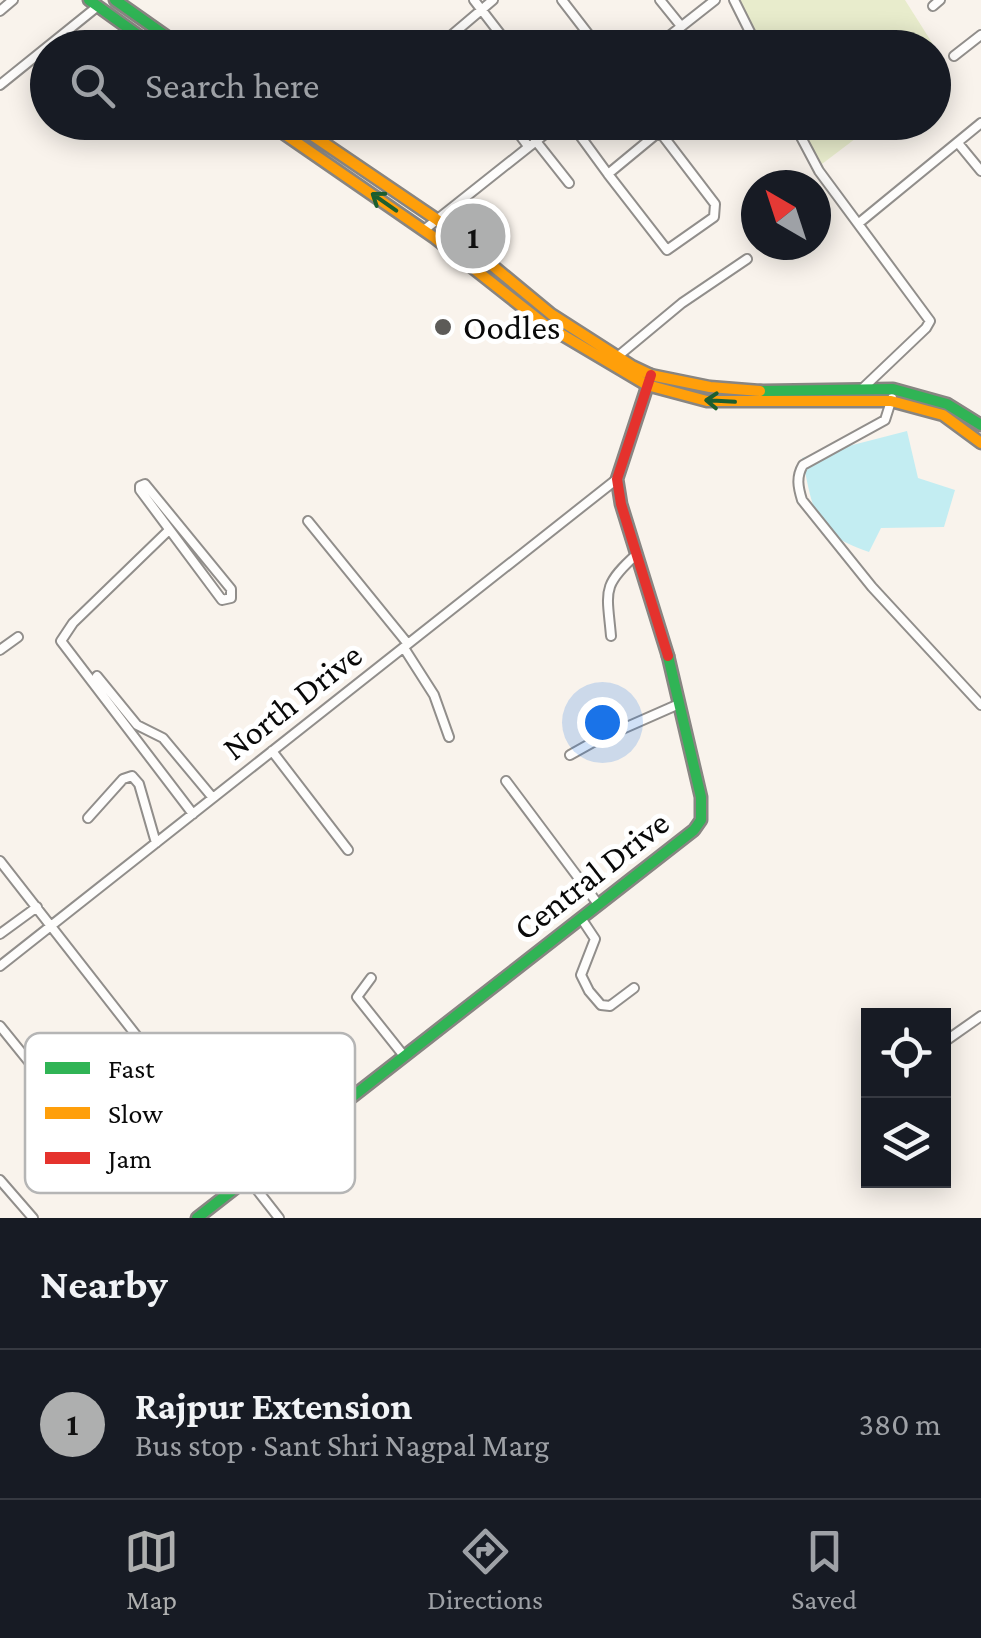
<!DOCTYPE html>
<meta charset="utf-8">
<style>
:root{--surface:#171b24;--page:#242831;--text:#f1f3f6;--muted:#9ea1a6;--line:#363941;--accent:#aeafaf}
body{margin:0;font-family:"Crimson Pro",serif;background:var(--page);color:var(--text)}
.controls{position:absolute;right:30px;bottom:30px;display:grid;overflow:hidden;border-radius:0px;box-shadow:0 5px 25px #0003}
.controls button{width:90px;height:90px;display:grid;place-items:center;padding:0;border:0;border-bottom:2px solid var(--line);background:var(--surface);color:var(--text);font:50px sans-serif}
.compass{position:absolute;left:741px;top:170px;width:90px;height:90px;border-radius:50%;background:var(--surface);box-shadow:0 5px 25px #0003;rotate:321deg}
.you{position:absolute;left:602px;top:722px;width:35px;height:35px;margin:-25px;border:8px solid #fff;border-radius:50%;background:#1a73e8;box-shadow:0 0 0 15px #1a73e833}
.badge{display:grid;place-items:center;width:65px;height:65px;border-radius:50%;background:var(--accent);color:#111;font-size:32px;font-weight:700}
.pin{position:absolute;translate:-50% -50%;border:5px solid #fff;box-shadow:0 2px 10px #0006}
.list{margin:0;padding:0;list-style:none}
h2{display:flex;justify-content:space-between;align-items:center;height:130px;margin:0;padding:0 40px;font-size:42px}
h2 small{font-size:32px;font-weight:400;color:var(--muted)}
.list li{display:grid;grid-template-columns:65px 1fr auto;gap:30px;align-items:center;box-sizing:border-box;height:150px;padding:0 40px;border-top:2px solid var(--line)}
.list b{display:block;font-size:38px;white-space:nowrap}
.list p{margin:0;font-size:32px;white-space:nowrap;color:var(--muted)}
.list em{font-size:32px;font-style:normal;color:var(--muted)}
.icon{flex:none;width:55px;height:55px;fill:none;stroke:currentColor;stroke-width:2;stroke-linecap:round;stroke-linejoin:round}
.map{position:relative;flex:none;width:981px;height:1218px;overflow:hidden}
.search{position:absolute;background:var(--surface);box-shadow:0 5px 25px #0003;left:30px;right:30px;top:30px;height:110px;display:flex;align-items:center;gap:25px;box-sizing:border-box;padding:0 35px;border-radius:55px;color:var(--muted);font-size:38px}
.sheet{height:280px;background:var(--surface)}
nav{display:flex;justify-content:space-around;align-items:center;box-sizing:border-box;height:140px;border-top:2px solid var(--line);background:var(--surface);font-size:28px;color:var(--muted)}
nav a{display:grid;justify-items:center;gap:5px}
nav .on{color:var(--accent)}
.map>svg:first-child{display:block}
.green{fill:#e8eccc}
.water{fill:#c3edf2}
.lines{fill:none;stroke-linecap:round;stroke-linejoin:round}
.street-casing{stroke:#918e8b;stroke-width:12}
.fast-casing{stroke:#888582;stroke-width:15}
.slow-casing{stroke:#888582;stroke-width:15}
.jam-casing{stroke:#888582;stroke-width:15}
.street{stroke:#fefdfc;stroke-width:8}
.fast{stroke:#30b455;stroke-width:10}
.slow{stroke:#ff9f0a;stroke-width:10}
.jam{stroke:#e5322d;stroke-width:10}
.oneway{stroke:#1c5e2f}
.poi-dot{fill:#5d5b58;stroke:#fff;stroke-width:4}
.labels{text-anchor:middle;stroke-width:10;stroke-linejoin:round;paint-order:stroke}
.poi-label{font-size:35px;fill:#090909;stroke:#fff;text-anchor:start}
.street-label{font-size:35px;fill:#090909;stroke:#fff}
.key{fill:#fff;stroke:#b5b5b5;stroke-width:2.5}
.key-label{font-size:28px;fill:#090909}
</style>
<div class="map">
<svg width="981" height="1218" viewBox="0 0 981 1218">
<rect width="100%" height="100%" fill="#f9f3ec"/>
<path class="green" d="M736,0H905L948,68L934,79V48L760,47Z
M796,123H876L818,167Z"/>
<path class="water" d="M907,431L918,478L955,490L944,527L881,528L869,552C812,533 814,511 802,458Z"/>
<g class="lines">
<g class="street-casing">
<path id="street" d="M474,0L511,48
M562,0L599,48
M660,0L681,26
M734,0L758,48
M933,6L940,0
M0,11L13,0
M449,48L447,39L493,0
M654,48L715,0
M954,56L981,35
M0,85L98,6
M510,122L528,146
M570,122L608,174L671,122
M793,122L819,171L930,321L926,328L863,388
M535,140L569,183
M958,143L981,171
M608,174L667,250L714,217L715,204L660,132
M859,223L981,123
M424,230L560,122
M617,357L682,303L747,259
M892,398L885,420L803,465C796,477 798,487 802,500L872,587L981,705
M145,484L231,589V598L222,600L140,490V486Z
M308,521L408,644
M168,531L73,623L61,641L193,814
M611,636C607,591 601,586 637,554
M404,648L434,695L449,737
M0,650L18,637
M97,676L137,725L163,738L213,798
M272,751L348,850
M570,755L595,741L679,704
M506,781L598,904
M88,818L123,779L132,776L139,784L156,843
M0,861L279,1218
M581,918L595,939L581,975L589,991L601,1005L610,1006L634,988
M0,934L37,907
M0,966L617,479
M371,978L357,997L404,1056
M0,1026L34,1068
M944,1042L981,1016
M185,1074L258,1170
M0,1180L33,1218"/>
</g>
<g class="fast-casing">
<path id="fast" d="M89,0L156,48
M115,0L183,48
M760,391L893,389L947,404L981,425
M197,1218L694,830L701,820V797L668,656"/>
</g>
<g class="slow-casing">
<path id="slow" d="M267,122L435,238L544,324L647,385L707,401H891L943,415L981,443
M293,122L436,219L551,314L632,366L651,375L710,387L760,391"/>
</g>
<g class="jam-casing">
<path id="jam" d="M651,375L617,479L621,504L668,656"/>
</g>
<use href="#street" class="street"/>
<use href="#fast" class="fast"/>
<use href="#slow" class="slow"/>
<use href="#jam" class="jam"/>
</g>
<defs><path id="oneway-shaft" d="M-6 0H5M1.5-3L5.5 0L1.5 3" fill="none" stroke-width="1.6" stroke-linecap="round" stroke-linejoin="round" transform="scale(2.5)"/></defs>
<g class="oneway">
<use href="#oneway-shaft" transform="translate(384 202) rotate(-145)"/>
<use href="#oneway-shaft" transform="translate(720 401) rotate(-177)"/>
</g>
<circle class="poi-dot" cx="443" cy="327" r="10"/>
<g class="labels">
<g class="poi-label">
<text x="463" y="339">Oodles</text>
</g>
<g class="street-label">
<text transform="translate(292 701) rotate(-38)" y="12">North Drive</text>
<text transform="translate(591 875) rotate(-38)" y="12">Central Drive</text>
</g>
</g>
<rect x="25" y="1033" width="330" height="160" rx="15" class="key"/>
<rect x="45" y="1062" width="45" height="12" fill="#30b455"/>
<rect x="45" y="1107" width="45" height="12" fill="#ff9f0a"/>
<rect x="45" y="1152" width="45" height="12" fill="#e5322d"/>
<g class="key-label">
<text x="108" y="1078">Fast</text>
<text x="108" y="1123">Slow</text>
<text x="108" y="1168">Jam</text>
</g>
</svg>
<div class="controls">
<button><svg class="icon" aria-label="locate" viewBox="0 0 24 24"><circle cx="12" cy="12" r="6"/><path d="M12 2v4M12 18v4M2 12h4M18 12h4"/></svg></button>
<button><svg class="icon" aria-label="layers" viewBox="0 0 24 24"><path d="M12 4l9 5-9 5-9-5zM3 14l9 5 9-5"/></svg></button>
</div>
<svg class="compass" viewBox="-18 -18 36 36"><path d="M0-13l5 13h-10z" fill="#e53935"/><path d="M0 13l5-13h-10z" fill="#9ea1a6"/></svg>
<div class="you"></div>
<div class="pin badge" style="left:473px;top:236px">1</div>
<div class="search"><svg class="icon" aria-label="search" viewBox="0 0 24 24"><circle cx="10" cy="10" r="6"/><path d="M15 15l6 6"/></svg>Search here</div>
</div>
<section class="sheet">
<h2>Nearby<small></small></h2>
<ul class="list">
<li><span class="badge">1</span><div><b>Rajpur Extension</b><p>Bus stop · Sant Shri Nagpal Marg</p></div><em>380 m</em></li>
</ul>
</section>
<nav>
<a class="on"><svg class="icon" aria-label="map" viewBox="0 0 24 24"><path d="M3 6l6-2 6 2 6-2v14l-6 2-6-2-6 2zM9 4v14M15 6v14"/></svg>Map</a>
<a><svg class="icon" aria-label="directions" viewBox="0 0 24 24"><path d="M12 3l9 9-9 9-9-9zM9 14v-3h6M13 9l2 2-2 2"/></svg>Directions</a>
<a><svg class="icon" aria-label="saved" viewBox="0 0 24 24"><path d="M7 4h10v16l-5-4-5 4z"/></svg>Saved</a>
</nav>
